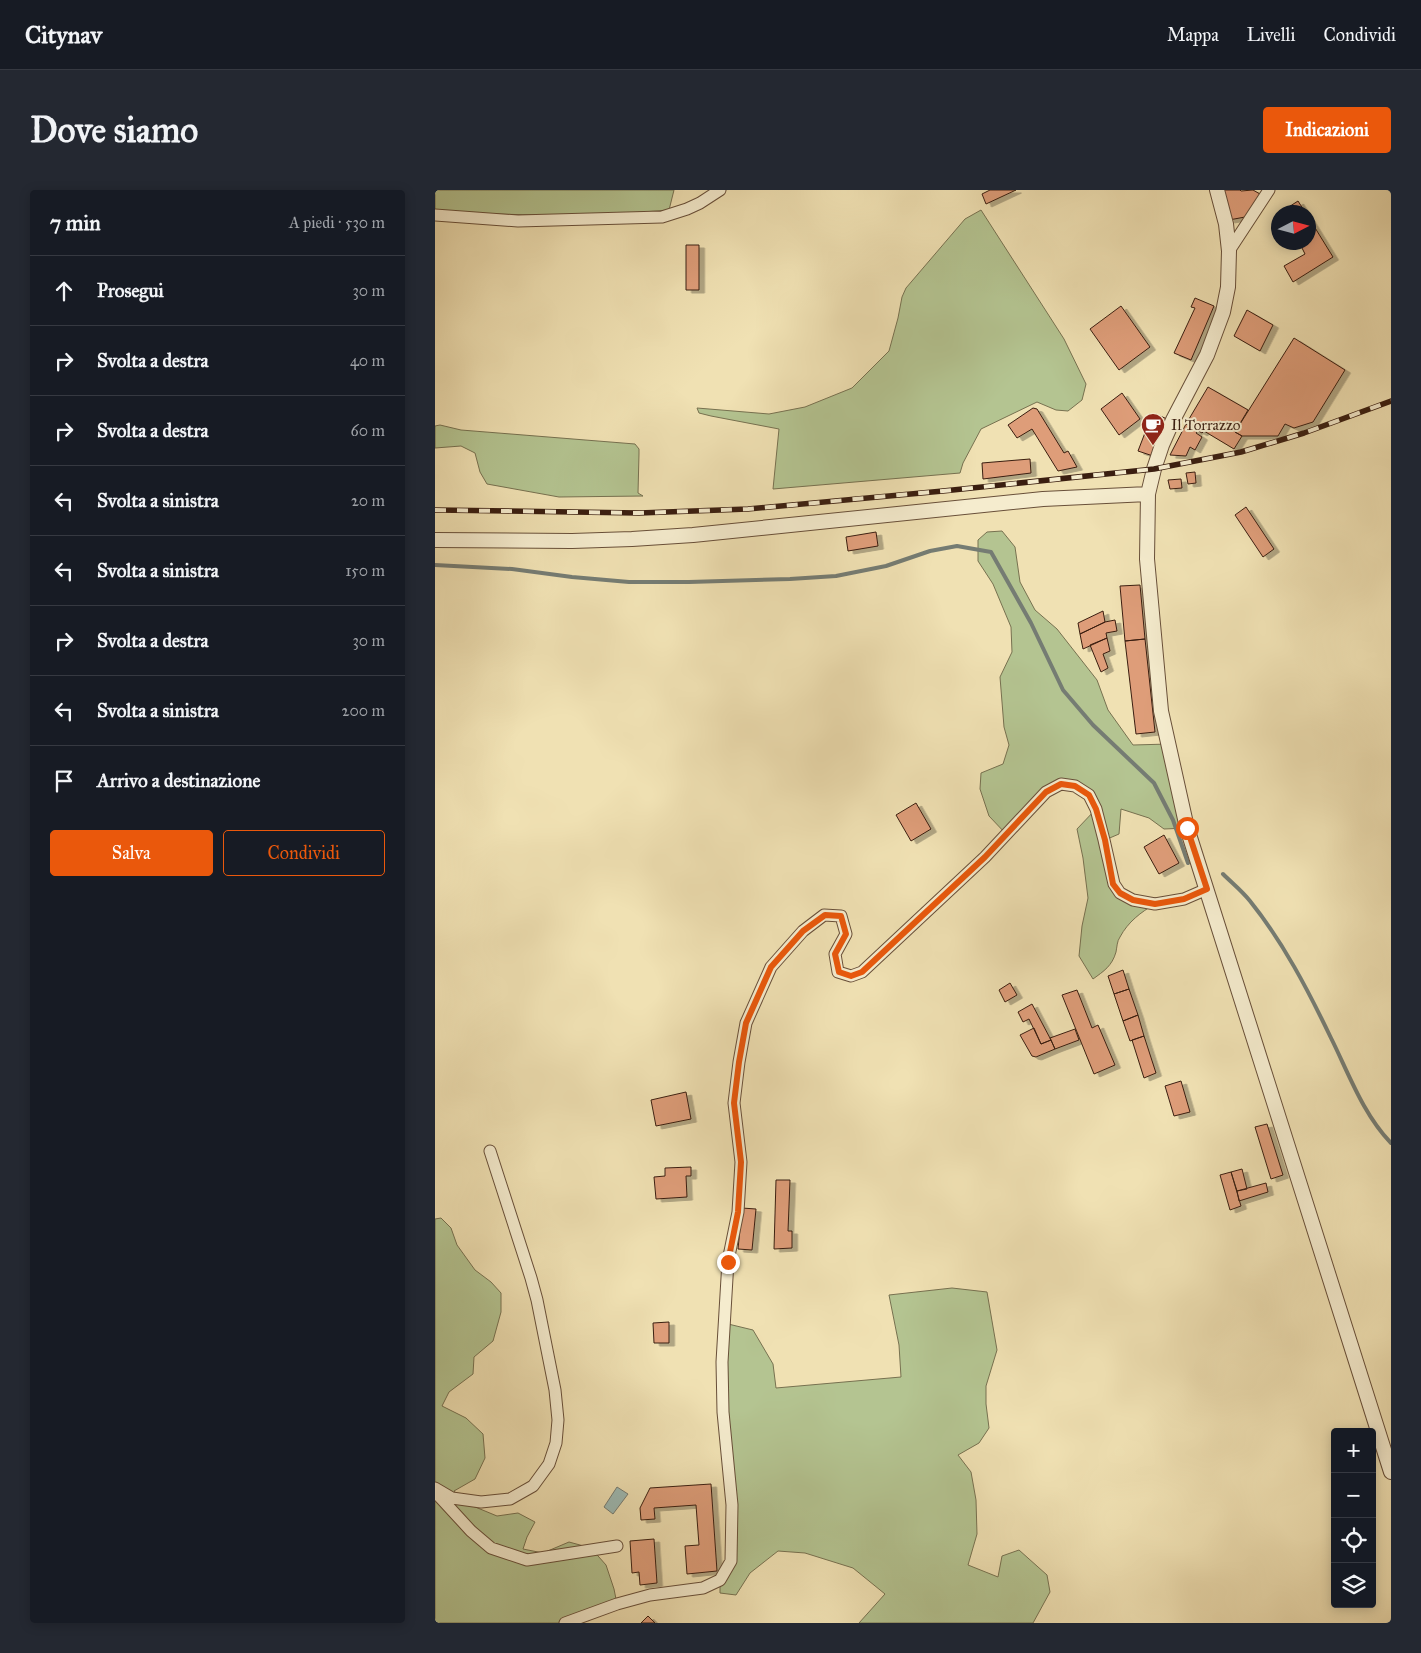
<!DOCTYPE html>
<html lang="it">
<meta charset="utf-8">
<style>
:root{--surface:#171b24;--page:#242831;--text:#f1f3f6;--muted:#9ea1a6;--line:#363941;--accent:#ea580c}
body{margin:0;font-family:"IM FELL Great Primer",serif;background:var(--page);color:var(--text)}
.controls{position:absolute;right:15px;bottom:15px;display:grid;overflow:hidden;border-radius:5px;box-shadow:0 2px 12px #0003}
.controls button{width:45px;height:45px;display:grid;place-items:center;padding:0;border:0;border-bottom:1px solid var(--line);background:var(--surface);color:var(--text);font:25px sans-serif}
.compass{position:absolute;left:836px;top:15px;width:45px;height:45px;border-radius:50%;background:var(--surface);box-shadow:0 2px 12px #0003;rotate:84deg}
.stop{position:absolute;width:15px;height:15px;margin:-11px;border:4px solid #ea580c;border-radius:50%;background:#fff}
.stop.end{background:#ea580c;border-color:#fff;box-shadow:0 1px 5px #0008}
.list{margin:0;padding:0;list-style:none}
h2{display:flex;justify-content:space-between;align-items:center;height:65px;margin:0;padding:0 20px;font-size:21px}
h2 small{font-size:16px;font-weight:400;color:var(--muted)}
.list li{display:grid;grid-template-columns:32px 1fr auto;gap:15px;align-items:center;box-sizing:border-box;height:70px;padding:0 20px;border-top:1px solid var(--line)}
.list b{display:block;font-size:19px;white-space:nowrap}
.list em{font-size:16px;font-style:normal;color:var(--muted)}
.actions{display:flex;gap:10px;padding:15px 20px}
.actions a{flex:1;padding:11px 0;border:1px solid var(--accent);border-radius:5px;text-align:center;font-size:18px;color:var(--accent)}
.actions .main{background:var(--accent);color:#fff}
.icon{flex:none;width:28px;height:28px;fill:none;stroke:currentColor;stroke-width:2;stroke-linecap:round;stroke-linejoin:round}
.map{position:relative;flex:none;width:956px;height:1433px;overflow:hidden;border-radius:5px}
header{display:flex;align-items:center;gap:30px;box-sizing:border-box;height:70px;padding:0 25px;background:var(--surface);border-bottom:1px solid var(--line)}
header strong{font-size:24px}
nav{display:flex;gap:28px;margin-inline-start:auto;font-size:18px}
.intro{display:flex;align-items:center;justify-content:space-between;box-sizing:border-box;height:120px;padding:0 30px}
h1{margin:0;font-size:35px}
.button{padding:12px 22px;border-radius:5px;background:var(--accent);color:#fff;font-size:18px;font-weight:700}
main{display:flex;gap:30px;padding:0 30px}
aside{flex:1;background:var(--surface);border-radius:5px;box-shadow:0 2px 12px #0003}
.map>svg:first-child{display:block}
.green{fill:#b4c491;stroke:#777150}
.water{fill:#9dbbb5;stroke:#757c73}
.lines{fill:none;stroke-linecap:round;stroke-linejoin:round}
.stream{stroke:#757c73;stroke-width:4}
.building{fill:#de9d79;stroke:#3a1e10;filter:url(#shadow)}
.minor-casing{stroke:#684f39;stroke-width:13}
.tertiary-casing{stroke:#684f39;stroke-width:16}
.minor{stroke:#f5ecce;stroke-width:11}
.tertiary{stroke:#f5ecce;stroke-width:14}
.rail-casing{stroke:#3a1e10;stroke-width:5.5}
.rail{stroke:#f5ecce;stroke-width:4;stroke-dasharray:11;stroke-linecap:butt}
.route{stroke:#ea580c;stroke-width:6}
.labels{text-anchor:middle;stroke-width:4;stroke-linejoin:round;paint-order:stroke}
.poi-label{font-size:15px;fill:#3a1e10;stroke:#f5ecce;text-anchor:start}
</style>
<header>
<strong>Citynav</strong>
<nav><a>Mappa</a><a>Livelli</a><a>Condividi</a></nav>
</header>
<div class="intro"><h1>Dove siamo</h1><a class="button">Indicazioni</a></div>
<main>
<aside>
<h2>7 min<small>A piedi · 530 m</small></h2>
<ul class="list">
<li><svg class="icon" aria-label="ahead" viewBox="0 0 24 24"><path d="M12 20V5M6 11l6-6 6 6"/></svg><div><b>Prosegui</b></div><em>30 m</em></li>
<li><svg class="icon" aria-label="right" viewBox="0 0 24 24"><path d="M7 20v-9h11M14 6l5 5-5 5"/></svg><div><b>Svolta a destra</b></div><em>40 m</em></li>
<li><svg class="icon" aria-label="right" viewBox="0 0 24 24"><path d="M7 20v-9h11M14 6l5 5-5 5"/></svg><div><b>Svolta a destra</b></div><em>60 m</em></li>
<li><svg class="icon" aria-label="left" viewBox="0 0 24 24"><path d="M17 20v-9H6M10 6l-5 5 5 5"/></svg><div><b>Svolta a sinistra</b></div><em>20 m</em></li>
<li><svg class="icon" aria-label="left" viewBox="0 0 24 24"><path d="M17 20v-9H6M10 6l-5 5 5 5"/></svg><div><b>Svolta a sinistra</b></div><em>150 m</em></li>
<li><svg class="icon" aria-label="right" viewBox="0 0 24 24"><path d="M7 20v-9h11M14 6l5 5-5 5"/></svg><div><b>Svolta a destra</b></div><em>30 m</em></li>
<li><svg class="icon" aria-label="left" viewBox="0 0 24 24"><path d="M17 20v-9H6M10 6l-5 5 5 5"/></svg><div><b>Svolta a sinistra</b></div><em>200 m</em></li>
<li><svg class="icon" aria-label="arrive" viewBox="0 0 24 24"><path d="M6 21V4h12l-3 4 3 4H6"/></svg><div><b>Arrivo a destinazione</b></div></li>
</ul>
<div class="actions"><a class="main">Salva</a><a>Condividi</a></div>
</aside>
<div class="map">
<svg width="956" height="1433" viewBox="0 0 956 1433">
<defs>
<filter id="shadow"><feDropShadow dx="5.5" dy="3" stdDeviation="0" flood-color="#0004"/></filter>
</defs>
<rect width="100%" height="100%" fill="#f0e1b3"/>
<filter id="stains"><feTurbulence type="fractalNoise" baseFrequency=".004" numOctaves="4"/><feColorMatrix values="0 0 0 0 .2 0 0 0 0 .09 0 0 0 0 .02 0 0 0 .5 -.17"/></filter>
<radialGradient id="worn" r=".72"><stop offset=".6" stop-color="#630" stop-opacity="0"/><stop offset="1" stop-color="#630" stop-opacity=".3"/></radialGradient>
<path class="green" d="M0,0H239L234,20C155,27 79,26 0,21Z
M546,20L629,149L651,194L647,210L633,221L621,220L602,212L546,239L528,273L525,283L338,299L344,239L276,226L264,223L262,218L334,224L370,217L417,198L454,161L463,128L467,107L471,98L530,29Z
M5,235L26,240L200,254L204,259V264L203,303L208,306L124,307L52,294L45,282L40,263L26,256L0,258V236Z
M567,341L580,357L585,392L600,420L622,439L662,490L673,520L698,555L734,554L752,638L729,639L714,628L686,619L684,644L670,650L685,703L720,714C706,722 693,732 685,747C682,751 682,757 681,762C677,776 669,781 658,789L644,766L647,736L653,708L648,668L642,639L661,619L654,605L626,594L572,645L554,626L545,599L546,583L568,574L574,555L569,537L565,487L577,462L576,437L558,394L543,371V350L552,342Z
M6,1028L16,1038L22,1055L40,1080L56,1092L66,1103V1122L58,1151L39,1167L38,1184L14,1202L7,1216L31,1228L48,1244L50,1268L40,1289L19,1301L33,1314L62,1326L83,1323L100,1332L92,1347L88,1359L108,1363L134,1352L156,1358L171,1375L179,1399L182,1414L130,1433H0V1029Z
M517,1098L552,1102L562,1160L551,1196V1214L554,1238L544,1253L523,1265L536,1282L541,1310L542,1344L533,1375L563,1387L567,1366L584,1360L612,1385L615,1402L598,1433H424L450,1404L418,1378L370,1363L343,1361L315,1383L301,1405L285,1403V1390L296,1371L289,1133L318,1140L338,1174L341,1198L466,1187L464,1155L454,1105Z"/>
<path class="water" d="M182,1297L193,1304L178,1324L169,1317Z"/>
<g class="lines">
<path class="stream" d="M0,375L77,379L137,387L194,392H254L355,389L401,386L451,376L495,361L522,356L556,362L596,433L628,500L658,535L719,593L738,630L753,673
M788,684C797,693 807,701 815,711C848,752 873,800 896,848C914,884 928,924 956,953"/>
</g>
<path class="building" d="M555,0H581L551,14L547,4Z
M788,0H805L806,1L818,0L825,4L810,27L794,30Z
M863,11L870,22H846Z
M874,28L898,67L858,92L849,76L870,64L864,52H874Z
M251,55H264V100H251Z
M760,108L779,116L756,170L739,163L760,118L756,117Z
M686,116L715,157L684,180L655,139Z
M812,120L838,135L825,161L799,146Z
M859,148L910,180L878,232L859,238L850,234L843,246H807L800,242Z
M773,197L813,220L800,242L807,246L799,259L769,241L767,243L751,234Z
M687,203L705,229L684,245L666,219Z
M598,218L602,219L629,263L633,261L642,277L623,281L597,239L582,248L573,235Z
M723,225L732,229L718,266L703,261L713,235Z
M751,234L763,240L761,243L767,247L760,260L755,257L751,266L735,265Z
M595,269L596,283L548,289L547,273Z
M760,282L761,293L753,294L751,283Z
M746,289L747,298L735,299L733,290Z
M811,317L839,359L828,367L800,325Z
M441,342L443,356L413,361L411,347Z
M705,395L710,449L690,451L685,396Z
M668,421L670,432L645,444L643,433Z
M680,430L682,441L671,443L672,448L648,459L645,444L670,432Z
M672,448L675,461L668,464L673,478L666,482L655,455Z
M710,449L720,542L701,544L690,451Z
M481,613L496,639L476,651L461,625Z
M729,645L744,673L724,684L709,657Z
M688,780L694,799L679,804L673,786Z
M575,793L582,805L570,812L564,800Z
M694,799L703,825L688,831L679,804Z
M642,800L657,838L663,835L680,875L659,884L627,805Z
M597,814L616,850L606,854L594,829L588,832L583,822Z
M703,825L709,846L695,851L688,831Z
M599,838L606,854L616,850L620,859L601,867L597,866L585,845Z
M640,839L644,850L620,859L615,848Z
M709,846L721,883L709,888L697,850Z
M746,891L755,922L739,926L730,896Z
M251,902L256,929L221,936L216,910Z
M832,934L848,985L836,989L820,937Z
M256,977V986H251L252,1007L221,1009L219,987L230,986V978Z
M807,979L812,999L802,1001L796,982Z
M796,982L806,1016L795,1020L785,985Z
M341,990H355L353,1041H357V1058L339,1059Z
M831,993L833,1002L804,1011L802,1001Z
M307,1018L321,1019L317,1060L303,1059Z
M234,1132V1153H219L218,1133Z
M276,1294L282,1381L252,1384L250,1356L264,1355L261,1315L219,1318L220,1329L206,1330L205,1318L215,1298Z
M219,1349L222,1393L205,1395L204,1382L197,1383L195,1351Z
M213,1426L220,1433H206Z"/>
<g class="lines">
<g class="minor-casing">
<path id="minor" d="M0,25L83,31L227,27L252,19L265,13L285,0
M794,61L834,0
M0,1298L17,1308L46,1312L75,1309L98,1296L114,1274L121,1253L123,1230L120,1200L102,1110L96,1088L55,961
M2,1304L36,1341L56,1358L92,1370L182,1356
M130,1433L182,1414L215,1405L268,1398L285,1390L296,1371L297,1315L288,1222L287,1172L293,1071L303,1022L306,972L299,913L304,872L311,833L336,777L368,741L389,725L406,726L411,744L400,764L403,782L416,786L427,782L550,667L611,602L626,594L640,596L654,605L661,619L669,650L679,694L685,703L698,710L720,714L749,709L772,699"/>
</g>
<g class="tertiary-casing">
<path id="tertiary" d="M782,0L791,34L794,61L793,97L788,122L772,165L738,230L727,255L719,279L713,304L712,369L726,521L752,638L956,1282
M0,350L137,351L197,349L258,345L608,309L713,304"/>
</g>
<use href="#minor" class="minor"/>
<use href="#tertiary" class="tertiary"/>
<g class="rail-casing">
<path id="rail" d="M0,320L204,323L313,319L508,301L719,279L806,262L869,243L956,211"/>
</g>
<use href="#rail" class="rail"/>
</g>
<g class="lines">
<path class="route" d="M293,1072L303,1022L306,972L299,913L304,872L311,833L336,777L368,741L390,725L406,726L411,744L400,764L404,782L416,786L427,782L550,667L611,602L626,594L640,596L654,605L661,619L670,650L678,694L685,703L698,710L720,714L749,709L772,699L752,638"/>
</g>
<defs>
<g id="cafe-pin" transform="scale(1.25)"><path d="M0 17L-7.5 6A9.5 9.5 0 1 1 7.5 6Z" fill="#8f2418" stroke="#f5ecce"/><path d="M-5.5-4.5H6V0H3Q3 3.5 0 3.5H-2.5Q-5.5 3.5-5.5 0ZM3-3.2v2h1.7v-2ZM-6 4.5H4V6H-6Z" fill="#fff"/></g>
</defs>
<g fill-rule="evenodd">
<use href="#cafe-pin" x="718" y="235"/>
</g>
<g class="labels">
<g class="poi-label">
<text x="736" y="240">Il Torrazzo</text>
</g>
</g>
<rect width="100%" height="100%" filter="url(#stains)"/>
<rect width="100%" height="100%" fill="url(#worn)"/>
</svg>
<div class="controls">
<button>+</button>
<button>−</button>
<button><svg class="icon" aria-label="locate" viewBox="0 0 24 24"><circle cx="12" cy="12" r="6"/><path d="M12 2v4M12 18v4M2 12h4M18 12h4"/></svg></button>
<button><svg class="icon" aria-label="layers" viewBox="0 0 24 24"><path d="M12 4l9 5-9 5-9-5zM3 14l9 5 9-5"/></svg></button>
</div>
<svg class="compass" viewBox="-18 -18 36 36"><path d="M0-13l5 13h-10z" fill="#e53935"/><path d="M0 13l5-13h-10z" fill="#9ea1a6"/></svg>
<div class="stop" style="left:752px;top:638px"></div>
<div class="stop end" style="left:293px;top:1072px"></div>
</div>
</main>
